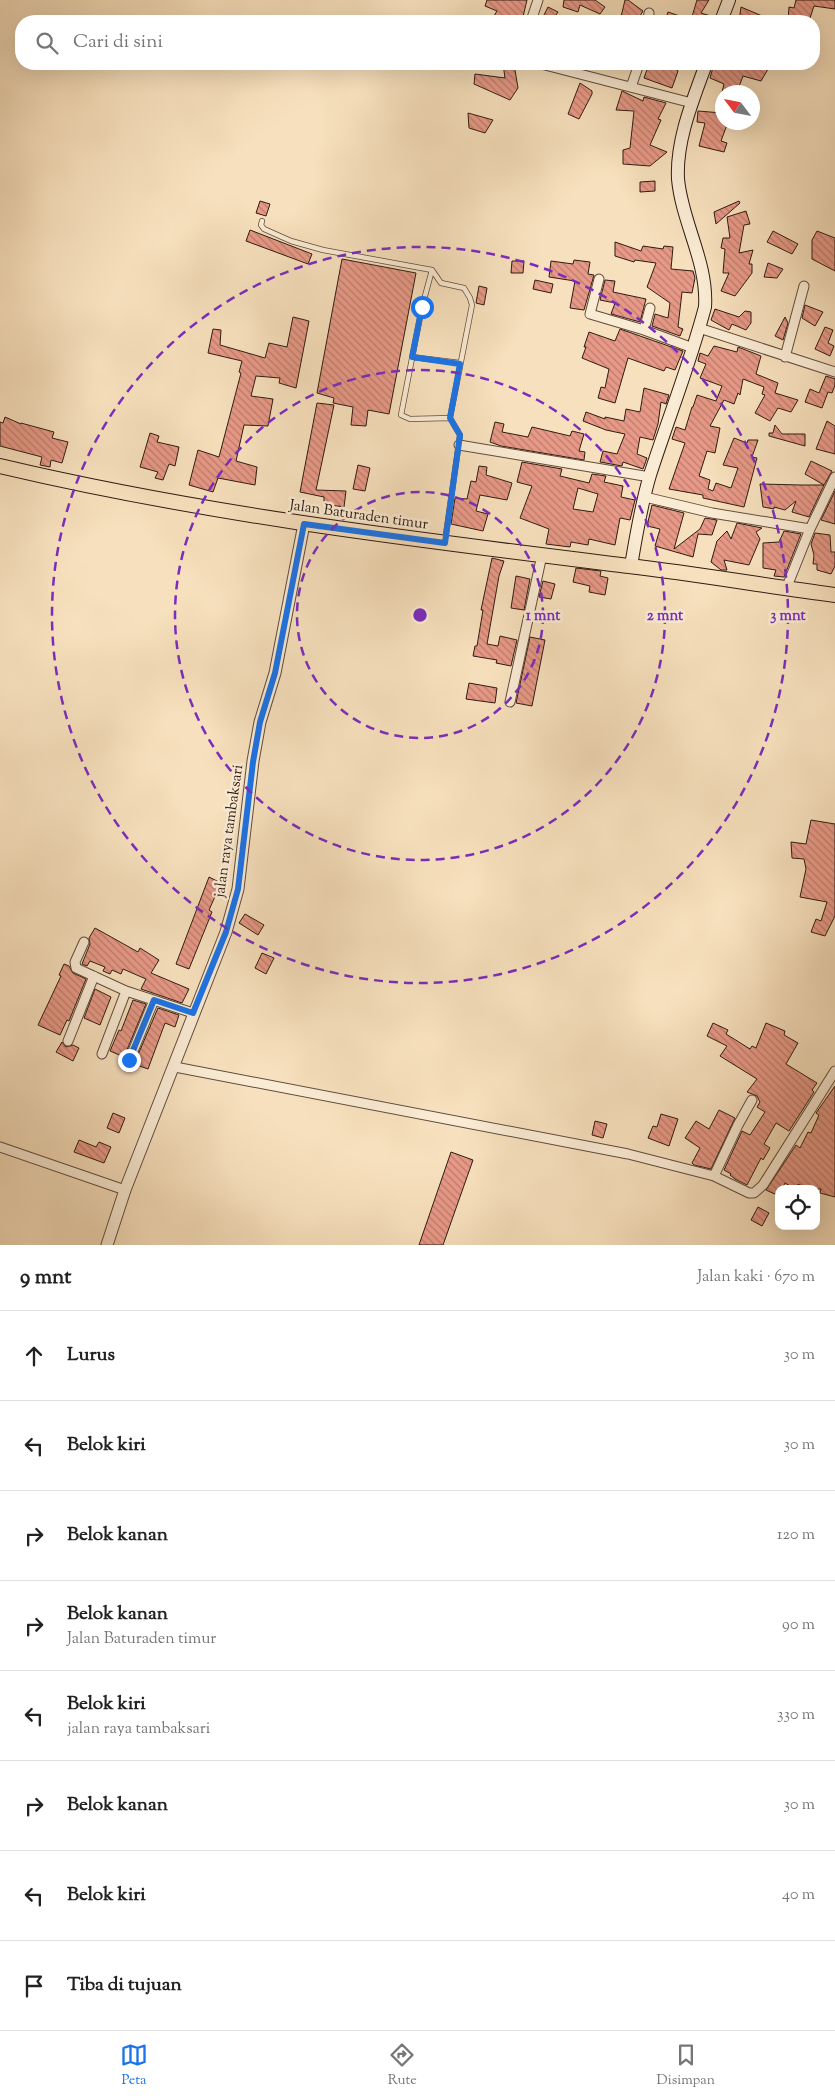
<!DOCTYPE html>
<html lang="id">
<meta charset="utf-8">
<style>
:root{--surface:#fff;--page:#f2f2f2;--text:#222;--muted:#767676;--line:#e0e0e0;--accent:#1a73e8}
body{margin:0;font-family:"Sorts Mill Goudy",serif;background:var(--page);color:var(--text)}
.controls{position:absolute;right:15px;bottom:15px;display:grid;overflow:hidden;border-radius:10px;box-shadow:0 5px 20px #0002}
.controls button{width:45px;height:45px;display:grid;place-items:center;padding:0;border:0;border-bottom:1px solid var(--line);background:var(--surface);color:var(--text);font:25px sans-serif}
.compass{position:absolute;left:715px;top:85px;width:45px;height:45px;border-radius:50%;background:var(--surface);box-shadow:0 5px 20px #0002;rotate:302deg}
.stop{position:absolute;width:15px;height:15px;margin:-11px;border:4px solid #1a73e8;border-radius:50%;background:#fff}
.stop.end{background:#1a73e8;border-color:#fff;box-shadow:0 1px 5px #0008}
.list{margin:0;padding:0;list-style:none}
h2{display:flex;justify-content:space-between;align-items:center;height:65px;margin:0;padding:0 20px;font-size:21px}
h2 small{font-size:16px;font-weight:400;color:var(--muted)}
.list li{display:grid;grid-template-columns:32px 1fr auto;gap:15px;align-items:center;box-sizing:border-box;height:90px;padding:0 20px;border-top:1px solid var(--line)}
.list b{display:block;font-size:19px;white-space:nowrap}
.list p{margin:0;font-size:16px;white-space:nowrap;color:var(--muted)}
.list em{font-size:16px;font-style:normal;color:var(--muted)}
.icon{flex:none;width:28px;height:28px;fill:none;stroke:currentColor;stroke-width:2;stroke-linecap:round;stroke-linejoin:round}
.map{position:relative;flex:none;width:835px;height:1245px;overflow:hidden}
.search{position:absolute;background:var(--surface);box-shadow:0 5px 20px #0002;left:15px;right:15px;top:15px;height:55px;display:flex;align-items:center;gap:12px;box-sizing:border-box;padding:0 18px;border-radius:20px;color:var(--muted);font-size:19px}
.sheet{height:785px;background:var(--surface)}
nav{display:flex;justify-content:space-around;align-items:center;box-sizing:border-box;height:70px;border-top:1px solid var(--line);background:var(--surface);font-size:14px;color:var(--muted)}
nav a{display:grid;justify-items:center;gap:2px}
nav .on{color:var(--accent)}
.map>svg:first-child{display:block}
.building{fill:url(#building-back-hatch);stroke:#2f1b11;fill-rule:evenodd}
.lines{fill:none;stroke-linecap:round;stroke-linejoin:round}
.service-casing{stroke:#614c3c;stroke-width:6}
.minor-casing{stroke:#614c3c;stroke-width:11}
.tertiary-casing{stroke:#614c3c;stroke-width:13}
.secondary-casing{stroke:#2f1b11;stroke-width:14}
.primary-casing{stroke:#2f1b11;stroke-width:16}
.service{stroke:#faebd4;stroke-width:4.5}
.minor{stroke:#faebd4;stroke-width:9}
.tertiary{stroke:#faebd4;stroke-width:11}
.secondary{stroke:#faebd4;stroke-width:12}
.primary{stroke:#f7e0bd;stroke-width:14}
.route{stroke:#1a73e8;stroke-width:6}
.ring{fill:none;stroke:#7b2cbf;stroke-width:2.5;stroke-dasharray:9 6}
.labels{text-anchor:middle;stroke-width:5;stroke-linejoin:round;paint-order:stroke}
.street-label{font-size:15px;fill:#2f1b11;stroke:#faebd4}
.centre{fill:#7b2cbf;stroke:#faebd4;stroke-width:2.5}
.ring-label{font-size:15px;text-anchor:middle;font-weight:bold;fill:#7b2cbf;stroke:#faebd4;stroke-width:5;stroke-linejoin:round;paint-order:stroke}
</style>
<div class="map">
<svg width="835" height="1245" viewBox="0 0 835 1245">
<defs>
<pattern id="building-back-hatch" width="6" height="6" patternUnits="userSpaceOnUse" patternTransform="scale(1.25)"><rect width="6" height="6" fill="#e89987"/><path d="M-1 5l2 2M0 0l6 6M5-1l2 2" fill="none" stroke="#bc7c6d"/></pattern>
</defs>
<rect width="100%" height="100%" fill="#f7e0bd"/>
<filter id="stains"><feTurbulence type="fractalNoise" baseFrequency=".004" numOctaves="4"/><feColorMatrix values="0 0 0 0 .2 0 0 0 0 .09 0 0 0 0 .02 0 0 0 .5 -.17"/></filter>
<radialGradient id="worn" r=".72"><stop offset=".6" stop-color="#630" stop-opacity="0"/><stop offset="1" stop-color="#630" stop-opacity=".3"/></radialGradient>
<path class="building" d="M487,0H527L522,21H491L497,11L485,6Z
M564,0H595L605,7L600,14L580,5L578,12L563,7Z
M625,0H628L643,11L637,21H620Z
M697,0H709L701,13L714,17L713,21H665L668,12L691,20Z
M796,0H835V9L814,6L809,21H788L789,7L794,8Z
M548,7L558,12L552,21H541Z
M741,7L774,21H739Z
M503,64H514L518,88L510,100L474,84L475,74L505,78Z
M649,64H669L678,71L672,88L644,78Z
M714,64H771L761,81L743,76L737,92H722L724,84L710,78Z
M580,83L592,91V94L579,119L568,114Z
M622,91L643,101L644,97L666,103L658,119L661,120L650,145L667,152L650,166L623,164V150L630,148L634,111L616,110Z
M698,111L722,113V122H728L721,141L727,143L724,152L699,146L705,123L697,122Z
M468,113L493,120L485,133L469,128Z
M655,181V191L640,192V182Z
M260,201L270,204L266,216L256,213Z
M739,201L740,203L716,224L714,212Z
M746,211L750,224L744,225L739,253L753,250L749,264H752V273L735,296L721,291L729,273H723L725,249L721,248L723,238H730L727,217Z
M250,230L312,254L308,264L246,241Z
M773,231L798,244L792,254L767,242Z
M817,231L835,238V271L812,259V240Z
M615,242L641,251L643,246L663,249L664,246L673,247L671,269L693,271L695,278L692,293L682,292L678,327L683,329L680,336L652,326L655,314L668,318L670,303L647,287L656,263L635,260L634,262L615,256Z
M342,259L416,273L389,414L368,410L366,426L351,425L353,407L333,403L334,398L317,393Z
M574,260L590,262L588,274L594,275L584,310L570,308L575,281L549,277L551,261L573,264Z
M512,261H524L523,273H511Z
M768,263L783,269L777,278L764,277Z
M535,280L553,284L551,293L533,289Z
M605,280L615,281L613,292L646,299L640,322L611,314L615,303L600,300Z
M479,286L487,288L484,305L476,303Z
M805,305L823,312L815,326L802,318Z
M715,309L739,317L745,311L751,312V323L746,330L732,324L729,330L711,320Z
M293,317L309,321L296,388L279,383L280,378L256,376L251,396L273,399L268,426L244,425L236,461L257,467L255,485L218,478L213,492L189,485L198,450L219,457L241,373L239,372L242,361L208,353L213,329L221,330L220,345L265,358L269,343L287,347Z
M785,317L788,323L783,340L775,336Z
M825,327L833,330L828,343L834,346L830,356L815,349Z
M620,329L683,351L675,370L666,367L664,371L628,358L615,403L598,398L601,387L605,388L609,369L582,358L586,347H584L589,332L615,341Z
M714,346L737,352L738,347L761,356L756,374L778,383L775,393L798,400L791,412L778,408L770,421L755,413L765,395L762,394L764,387L743,379L740,395L738,393L734,404L724,400L710,426L720,428L715,453L707,451L699,476L710,480L708,489L713,491L716,483L731,488L738,468L723,465L734,438L747,443L748,440H758L752,457L757,458L744,507L703,498V495L669,489L685,443L672,439L676,427L685,430L692,407H693L697,395L716,401L722,386L700,378L706,364L698,361L700,353L708,356Z
M826,376L835,379V385L832,393L828,392L822,408L805,402L810,389L819,393Z
M644,388L669,395L666,404L661,402L658,424L653,440L640,437L637,454L647,458L643,469L623,462L622,466L600,462L603,451L617,454L625,434L606,430L583,421L586,412L605,419V417L624,421L626,409L640,412Z
M317,403L334,405L316,490L346,491L344,507L324,504V497L300,492Z
M5,417L21,424V423L54,432L52,438L68,442L62,463L51,460L50,467L40,465L42,457L0,446V422L3,423Z
M827,421L835,426V454L816,449Z
M495,422L504,424L502,432L528,437L532,427L570,436L572,431L584,434L579,451L585,452L584,460L501,446L490,442Z
M775,425L782,434H805V446L769,436V433H773Z
M150,433L159,436L157,442L179,447L175,466L169,464L163,480L155,478L158,472L140,467Z
M811,461L832,471L824,485L805,474Z
M522,462L562,469L560,476L589,483L592,474L606,476L604,482L623,486L621,497L635,500L630,520L620,518L615,545L589,539L588,545L571,542L570,547L546,544L549,529L520,518L532,486L517,482ZM578,488L598,494L593,512L573,509Z
M358,465L370,468L365,491L353,489Z
M479,466L487,467L486,475L512,483L507,500L480,495L476,511L488,514L483,531L451,524L455,498L467,499L471,481L476,482Z
M760,484L801,485H824L809,517L792,512L796,501L785,510L774,507V509L763,507Z
M835,491V524L821,520Z
M652,505L684,513L674,549L700,529L705,518L717,520L712,535L698,534L693,557L655,546L660,529L647,526Z
M737,523L762,528L756,532L760,539L749,565L724,560L727,570H721L711,562L717,541L727,531L731,539Z
M784,531L801,534L784,577L774,576L776,570L763,568V543L779,542Z
M815,533L830,535L831,552H835V566L831,574L817,570V564H813L814,555L811,544Z
M492,558L504,561L499,576L487,644L498,646L500,636L517,640L511,666L496,663L497,660L473,656L475,646H477L483,610H481Z
M576,568L601,571L600,576L608,578L605,595L589,592L590,586L573,582Z
M516,576L530,579L524,610L511,608Z
M543,581L555,584L551,599L539,597Z
M530,637L545,640L532,706L516,703Z
M469,683L497,688L495,703L466,699Z
M811,820L835,824V916L825,936L811,932L816,919L821,921L827,902L800,897L806,869L804,859L792,858L791,842L806,844Z
M209,877L221,883L209,910L212,912L189,969L176,964Z
M245,914L264,925L258,935L239,923Z
M95,928L138,952L140,948L159,960L151,973L189,989L182,1003L141,989L146,979L123,969L121,974L112,970L110,974L103,971L105,967L90,961L87,966L82,964L90,944L89,938Z
M262,953L274,958L266,974L255,968Z
M64,964L69,966L73,973L86,979L69,1021L67,1020L60,1035L38,1025L61,976L59,975Z
M95,989L111,997L100,1025L84,1018Z
M133,1000L146,1004L124,1057L110,1051L119,1030L121,1031Z
M158,1008L179,1015L175,1027L165,1023L148,1069L134,1064Z
M713,1023L728,1030L726,1034L750,1049L752,1046L756,1048L766,1023L785,1031L784,1035L798,1043L786,1064L817,1083L812,1090L814,1092L789,1131L776,1123L764,1144L770,1148L763,1160L761,1158L747,1185L735,1179L730,1175L731,1174L724,1170L742,1131L750,1135L765,1112L757,1107L760,1102L757,1096L747,1092L757,1079L720,1056L727,1046L707,1036Z
M62,1042L66,1047L73,1045L79,1048L73,1061L56,1052Z
M835,1086V1197L820,1193L821,1189H809L798,1184L795,1189L785,1183L782,1189H779V1196L766,1190L796,1145L800,1148L808,1132L811,1133L819,1115L816,1113Z
M719,1110L735,1118L711,1169L694,1165L692,1163L700,1148L685,1138L696,1121L709,1129Z
M113,1113L125,1118L119,1133L107,1128Z
M661,1114L678,1119L669,1146L648,1138L653,1126L657,1127Z
M595,1121L607,1124L603,1138L592,1135Z
M79,1140L96,1147L99,1142L111,1147L104,1163L74,1152Z
M451,1152L473,1160L443,1245H419Z
M758,1207L769,1213L762,1226L751,1220Z"/>
<g class="lines">
<g class="service-casing">
<path id="service" d="M262,221L261,225L264,229L291,241L323,250L432,270L441,283L464,288L470,298L472,305L450,418L460,435L445,541
M432,270L422,307L401,415L410,419L450,418
M412,357L460,363"/>
</g>
<g class="minor-casing">
<path id="minor" d="M531,21L538,0
M648,21L649,13
M541,64L692,103
M631,87L639,64
M599,279L590,314L644,330L693,348
M699,328L835,372
M644,330L650,308
M785,357L804,286
M459,445L650,477
M645,497L712,513L810,529
M786,589L810,529L835,477
M510,702L542,555
M84,942L75,962L76,968L126,991L193,1013
M68,1041L94,976
M102,1054L126,991
M129,1061L154,1000
M175,1067L628,1154L714,1176L749,1193H754L763,1185L835,1071
M0,1147L125,1190
M714,1176L738,1125L752,1100"/>
</g>
<g class="tertiary-casing">
<path id="tertiary" d="M107,1245L125,1190L226,932L238,889L253,761L260,722L275,673L304,524"/>
</g>
<g class="secondary-casing">
<path id="secondary" d="M721,21L729,0
M631,566C636,536 641,505 650,475C668,419 690,364 705,307C708,262 682,223 678,179C676,140 693,100 706,64"/>
</g>
<g class="primary-casing">
<path id="primary" d="M0,466C207,515 418,540 629,566C698,574 766,586 835,595"/>
</g>
<use href="#service" class="service"/>
<use href="#minor" class="minor"/>
<use href="#tertiary" class="tertiary"/>
<use href="#secondary" class="secondary"/>
<use href="#primary" class="primary"/>
</g>
<g class="lines">
<path class="route" d="M129,1060L154,1000L193,1013L226,932L238,889L253,762L260,722L275,673L304,524L445,543L460,435L450,418L460,364L412,357L422,307"/>
</g>
<g class="ring">
<circle cx="420" cy="615" r="123"/>
<circle cx="420" cy="615" r="245"/>
<circle cx="420" cy="615" r="368"/>
</g>
<g class="labels">
<g class="street-label">
<text transform="translate(359 514) rotate(8)" y="5">Jalan Baturaden timur</text>
<text transform="translate(228 831) rotate(-82)" y="5">jalan raya tambaksari</text>
</g>
</g>
<circle cx="420" cy="615" r="8" class="centre"/>
<g class="ring-label">
<text x="543" y="620">1 mnt</text>
<text x="665" y="620">2 mnt</text>
<text x="788" y="620">3 mnt</text>
</g>
<rect width="100%" height="100%" filter="url(#stains)"/>
<rect width="100%" height="100%" fill="url(#worn)"/>
</svg>
<div class="controls">
<button><svg class="icon" aria-label="locate" viewBox="0 0 24 24"><circle cx="12" cy="12" r="6"/><path d="M12 2v4M12 18v4M2 12h4M18 12h4"/></svg></button>
</div>
<svg class="compass" viewBox="-18 -18 36 36"><path d="M0-13l5 13h-10z" fill="#e53935"/><path d="M0 13l5-13h-10z" fill="#767676"/></svg>
<div class="stop" style="left:422px;top:307px"></div>
<div class="stop end" style="left:129px;top:1060px"></div>
<div class="search"><svg class="icon" aria-label="search" viewBox="0 0 24 24"><circle cx="10" cy="10" r="6"/><path d="M15 15l6 6"/></svg>Cari di sini</div>
</div>
<section class="sheet">
<h2>9 mnt<small>Jalan kaki · 670 m</small></h2>
<ul class="list">
<li><svg class="icon" aria-label="ahead" viewBox="0 0 24 24"><path d="M12 20V5M6 11l6-6 6 6"/></svg><div><b>Lurus</b></div><em>30 m</em></li>
<li><svg class="icon" aria-label="left" viewBox="0 0 24 24"><path d="M17 20v-9H6M10 6l-5 5 5 5"/></svg><div><b>Belok kiri</b></div><em>30 m</em></li>
<li><svg class="icon" aria-label="right" viewBox="0 0 24 24"><path d="M7 20v-9h11M14 6l5 5-5 5"/></svg><div><b>Belok kanan</b></div><em>120 m</em></li>
<li><svg class="icon" aria-label="right" viewBox="0 0 24 24"><path d="M7 20v-9h11M14 6l5 5-5 5"/></svg><div><b>Belok kanan</b><p>Jalan Baturaden timur</p></div><em>90 m</em></li>
<li><svg class="icon" aria-label="left" viewBox="0 0 24 24"><path d="M17 20v-9H6M10 6l-5 5 5 5"/></svg><div><b>Belok kiri</b><p>jalan raya tambaksari</p></div><em>330 m</em></li>
<li><svg class="icon" aria-label="right" viewBox="0 0 24 24"><path d="M7 20v-9h11M14 6l5 5-5 5"/></svg><div><b>Belok kanan</b></div><em>30 m</em></li>
<li><svg class="icon" aria-label="left" viewBox="0 0 24 24"><path d="M17 20v-9H6M10 6l-5 5 5 5"/></svg><div><b>Belok kiri</b></div><em>40 m</em></li>
<li><svg class="icon" aria-label="arrive" viewBox="0 0 24 24"><path d="M6 21V4h12l-3 4 3 4H6"/></svg><div><b>Tiba di tujuan</b></div></li>
</ul>
</section>
<nav>
<a class="on"><svg class="icon" aria-label="map" viewBox="0 0 24 24"><path d="M3 6l6-2 6 2 6-2v14l-6 2-6-2-6 2zM9 4v14M15 6v14"/></svg>Peta</a>
<a><svg class="icon" aria-label="directions" viewBox="0 0 24 24"><path d="M12 3l9 9-9 9-9-9zM9 14v-3h6M13 9l2 2-2 2"/></svg>Rute</a>
<a><svg class="icon" aria-label="saved" viewBox="0 0 24 24"><path d="M7 4h10v16l-5-4-5 4z"/></svg>Disimpan</a>
</nav>
